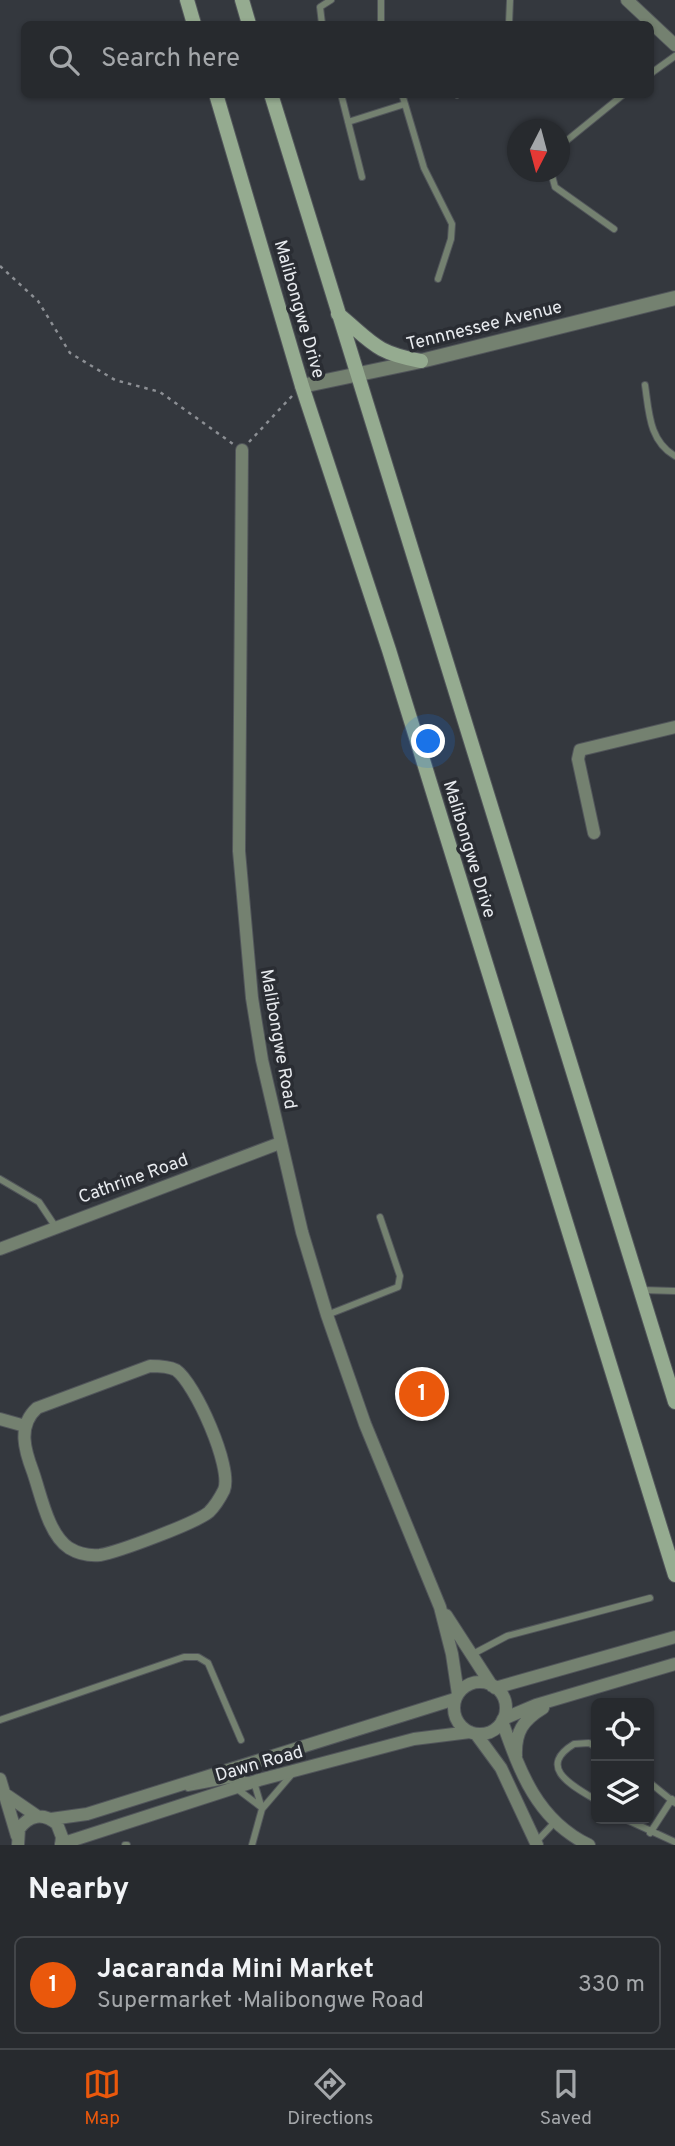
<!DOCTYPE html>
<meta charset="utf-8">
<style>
:root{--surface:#272a2e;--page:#33363a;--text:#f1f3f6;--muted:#a4a7aa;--line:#43464a;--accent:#ea580c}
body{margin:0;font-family:Overpass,sans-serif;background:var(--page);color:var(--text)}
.controls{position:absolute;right:21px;bottom:21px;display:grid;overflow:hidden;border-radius:10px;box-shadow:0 2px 5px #0004}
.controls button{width:63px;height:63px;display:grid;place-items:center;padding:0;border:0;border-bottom:2px solid var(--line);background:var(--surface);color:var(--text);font:35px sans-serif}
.compass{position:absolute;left:507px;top:119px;width:63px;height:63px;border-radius:50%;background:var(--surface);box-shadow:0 2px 5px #0004;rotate:186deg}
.you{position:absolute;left:429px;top:742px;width:24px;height:24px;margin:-18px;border:5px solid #fff;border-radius:50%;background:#1a73e8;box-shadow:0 0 0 10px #1a73e833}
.badge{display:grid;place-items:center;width:46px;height:46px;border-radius:50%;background:var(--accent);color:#fff;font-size:23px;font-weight:700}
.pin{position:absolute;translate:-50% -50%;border:4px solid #fff;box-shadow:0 2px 7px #0006}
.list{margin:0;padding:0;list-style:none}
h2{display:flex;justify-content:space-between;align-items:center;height:91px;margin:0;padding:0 28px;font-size:30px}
h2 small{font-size:23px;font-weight:400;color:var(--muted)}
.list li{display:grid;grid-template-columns:46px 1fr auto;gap:21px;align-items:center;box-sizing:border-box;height:98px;margin:0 14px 14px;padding:0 14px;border:2px solid var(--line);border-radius:10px}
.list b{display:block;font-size:26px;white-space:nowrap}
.list p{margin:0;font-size:23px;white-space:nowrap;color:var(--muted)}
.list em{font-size:23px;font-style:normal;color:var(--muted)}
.icon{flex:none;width:38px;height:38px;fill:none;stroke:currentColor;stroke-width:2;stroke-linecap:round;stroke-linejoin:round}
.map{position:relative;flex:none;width:675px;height:1845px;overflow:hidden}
.search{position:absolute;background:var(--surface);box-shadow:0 2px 5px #0004;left:21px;right:21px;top:21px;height:77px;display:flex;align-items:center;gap:18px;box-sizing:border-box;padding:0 24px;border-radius:10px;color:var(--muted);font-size:26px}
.sheet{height:203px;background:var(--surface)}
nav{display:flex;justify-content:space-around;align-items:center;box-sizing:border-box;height:98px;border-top:2px solid var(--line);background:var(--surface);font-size:19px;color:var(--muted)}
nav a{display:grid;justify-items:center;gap:4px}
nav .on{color:var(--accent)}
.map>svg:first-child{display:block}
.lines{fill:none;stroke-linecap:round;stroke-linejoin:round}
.service-casing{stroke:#51555a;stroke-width:8}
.minor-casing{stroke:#51555a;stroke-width:14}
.tertiary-casing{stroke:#51555a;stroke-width:16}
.secondary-casing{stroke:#51555a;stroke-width:16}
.path{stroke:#8c8f94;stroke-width:2.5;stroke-dasharray:3.5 5;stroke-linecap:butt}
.service{stroke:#748170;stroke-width:6}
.minor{stroke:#748170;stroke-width:12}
.tertiary{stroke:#748170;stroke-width:14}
.secondary{stroke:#95ab90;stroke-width:14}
.labels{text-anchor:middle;stroke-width:7;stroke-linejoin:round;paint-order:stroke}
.street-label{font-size:18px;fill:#e8ebef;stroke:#2a2d33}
</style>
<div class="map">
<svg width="675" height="1845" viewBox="0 0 675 1845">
<rect width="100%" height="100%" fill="#34383e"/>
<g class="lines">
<g class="service-casing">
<path id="service" d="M322,24L320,7L331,0
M381,24V0
M509,24L510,0
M650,74L675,56
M341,94L362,177
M402,94L424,168L452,224L451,239L438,279
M457,95L458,94
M348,122L405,104
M560,146L624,94
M551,172L555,187L614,229
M645,385C649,412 649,441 675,456
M0,1179L39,1202L55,1226
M642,1290L675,1291
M327,1315L398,1287L400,1276L380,1217
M471,1655L507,1636L650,1598
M0,1720L184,1657H198L208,1663L241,1740
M596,1747L589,1743L574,1744C535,1768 575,1787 596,1800
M649,1782L675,1803
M188,1788L241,1778L254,1782L262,1809
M236,1788L261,1807
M625,1819L675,1842
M650,1833L672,1799
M536,1842L554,1823
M125,1845H127
M252,1845L262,1809L292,1774"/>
</g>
<g class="minor-casing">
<path id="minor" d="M627,0L675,45
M242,450L239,851L252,998L262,1060L302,1232L327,1315L365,1424L440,1607L452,1654L458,1694
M594,833L578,759L580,750L675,727
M0,1249L280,1143
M150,1366C158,1366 168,1366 176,1370C195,1383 233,1468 224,1490C220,1498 215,1506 209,1512C196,1523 118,1552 100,1555C89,1556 79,1554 69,1548C48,1534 41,1495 33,1472C25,1451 17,1426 37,1408Z
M0,1419L25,1426
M446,1615L492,1686
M454 1708a26 26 0 1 1 52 0a26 26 0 1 1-52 0Z
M495,1688L675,1637
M503,1719L536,1705L675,1664
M502,1721C520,1772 537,1820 589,1845
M476,1734L501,1768L537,1845
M516,1756C515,1732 523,1720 543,1708
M0,1779L17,1836
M5,1794L37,1816
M51,1819L87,1814L455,1699
M61,1844L259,1780L414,1739L470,1732
M18,1845L19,1829C29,1815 43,1812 57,1824L62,1837L61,1845"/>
</g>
<g class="tertiary-casing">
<path id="tertiary" d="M302,386L421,361L675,298"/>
</g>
<g class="secondary-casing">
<path id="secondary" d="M187,0L194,24
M242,0L249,24
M216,94L302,386L389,650L675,1575
M271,94L675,1402
M338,314C372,342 375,353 421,361"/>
</g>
<path class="path" d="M0,266L38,301L70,353L115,380L160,392L233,444
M249,442L292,396"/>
<use href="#service" class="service"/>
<use href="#minor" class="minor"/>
<use href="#tertiary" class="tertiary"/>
<use href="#secondary" class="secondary"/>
</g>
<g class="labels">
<g class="street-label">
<text transform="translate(300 309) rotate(74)" y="6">Malibongwe Drive</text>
<text transform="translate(484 325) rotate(-14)" y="6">Tennnessee Avenue</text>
<text transform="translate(470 849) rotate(73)" y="6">Malibongwe Drive</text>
<text transform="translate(279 1039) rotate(80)" y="6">Malibongwe Road</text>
<text transform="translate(133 1178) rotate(-20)" y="6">Cathrine Road</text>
<text transform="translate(259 1763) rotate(-16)" y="6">Dawn Road</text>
</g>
</g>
</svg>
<div class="controls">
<button><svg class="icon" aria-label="locate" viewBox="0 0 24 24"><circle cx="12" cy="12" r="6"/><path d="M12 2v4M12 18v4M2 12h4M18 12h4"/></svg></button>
<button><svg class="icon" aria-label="layers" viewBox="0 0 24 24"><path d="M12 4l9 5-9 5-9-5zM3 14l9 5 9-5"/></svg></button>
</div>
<svg class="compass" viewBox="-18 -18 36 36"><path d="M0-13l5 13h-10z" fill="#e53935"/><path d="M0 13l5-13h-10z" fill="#a4a7aa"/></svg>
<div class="you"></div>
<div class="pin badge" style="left:422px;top:1394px">1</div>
<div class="search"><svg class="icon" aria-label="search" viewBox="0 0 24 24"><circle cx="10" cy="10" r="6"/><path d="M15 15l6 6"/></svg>Search here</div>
</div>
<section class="sheet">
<h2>Nearby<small></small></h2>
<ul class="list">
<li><span class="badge">1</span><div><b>Jacaranda Mini Market</b><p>Supermarket · Malibongwe Road</p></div><em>330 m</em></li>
</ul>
</section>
<nav>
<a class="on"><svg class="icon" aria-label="map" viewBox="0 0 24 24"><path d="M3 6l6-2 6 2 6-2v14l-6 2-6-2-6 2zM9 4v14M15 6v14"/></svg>Map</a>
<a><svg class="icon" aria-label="directions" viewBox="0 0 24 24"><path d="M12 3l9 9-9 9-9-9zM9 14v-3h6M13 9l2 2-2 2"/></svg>Directions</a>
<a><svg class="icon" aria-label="saved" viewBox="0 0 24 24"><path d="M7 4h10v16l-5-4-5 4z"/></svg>Saved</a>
</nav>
